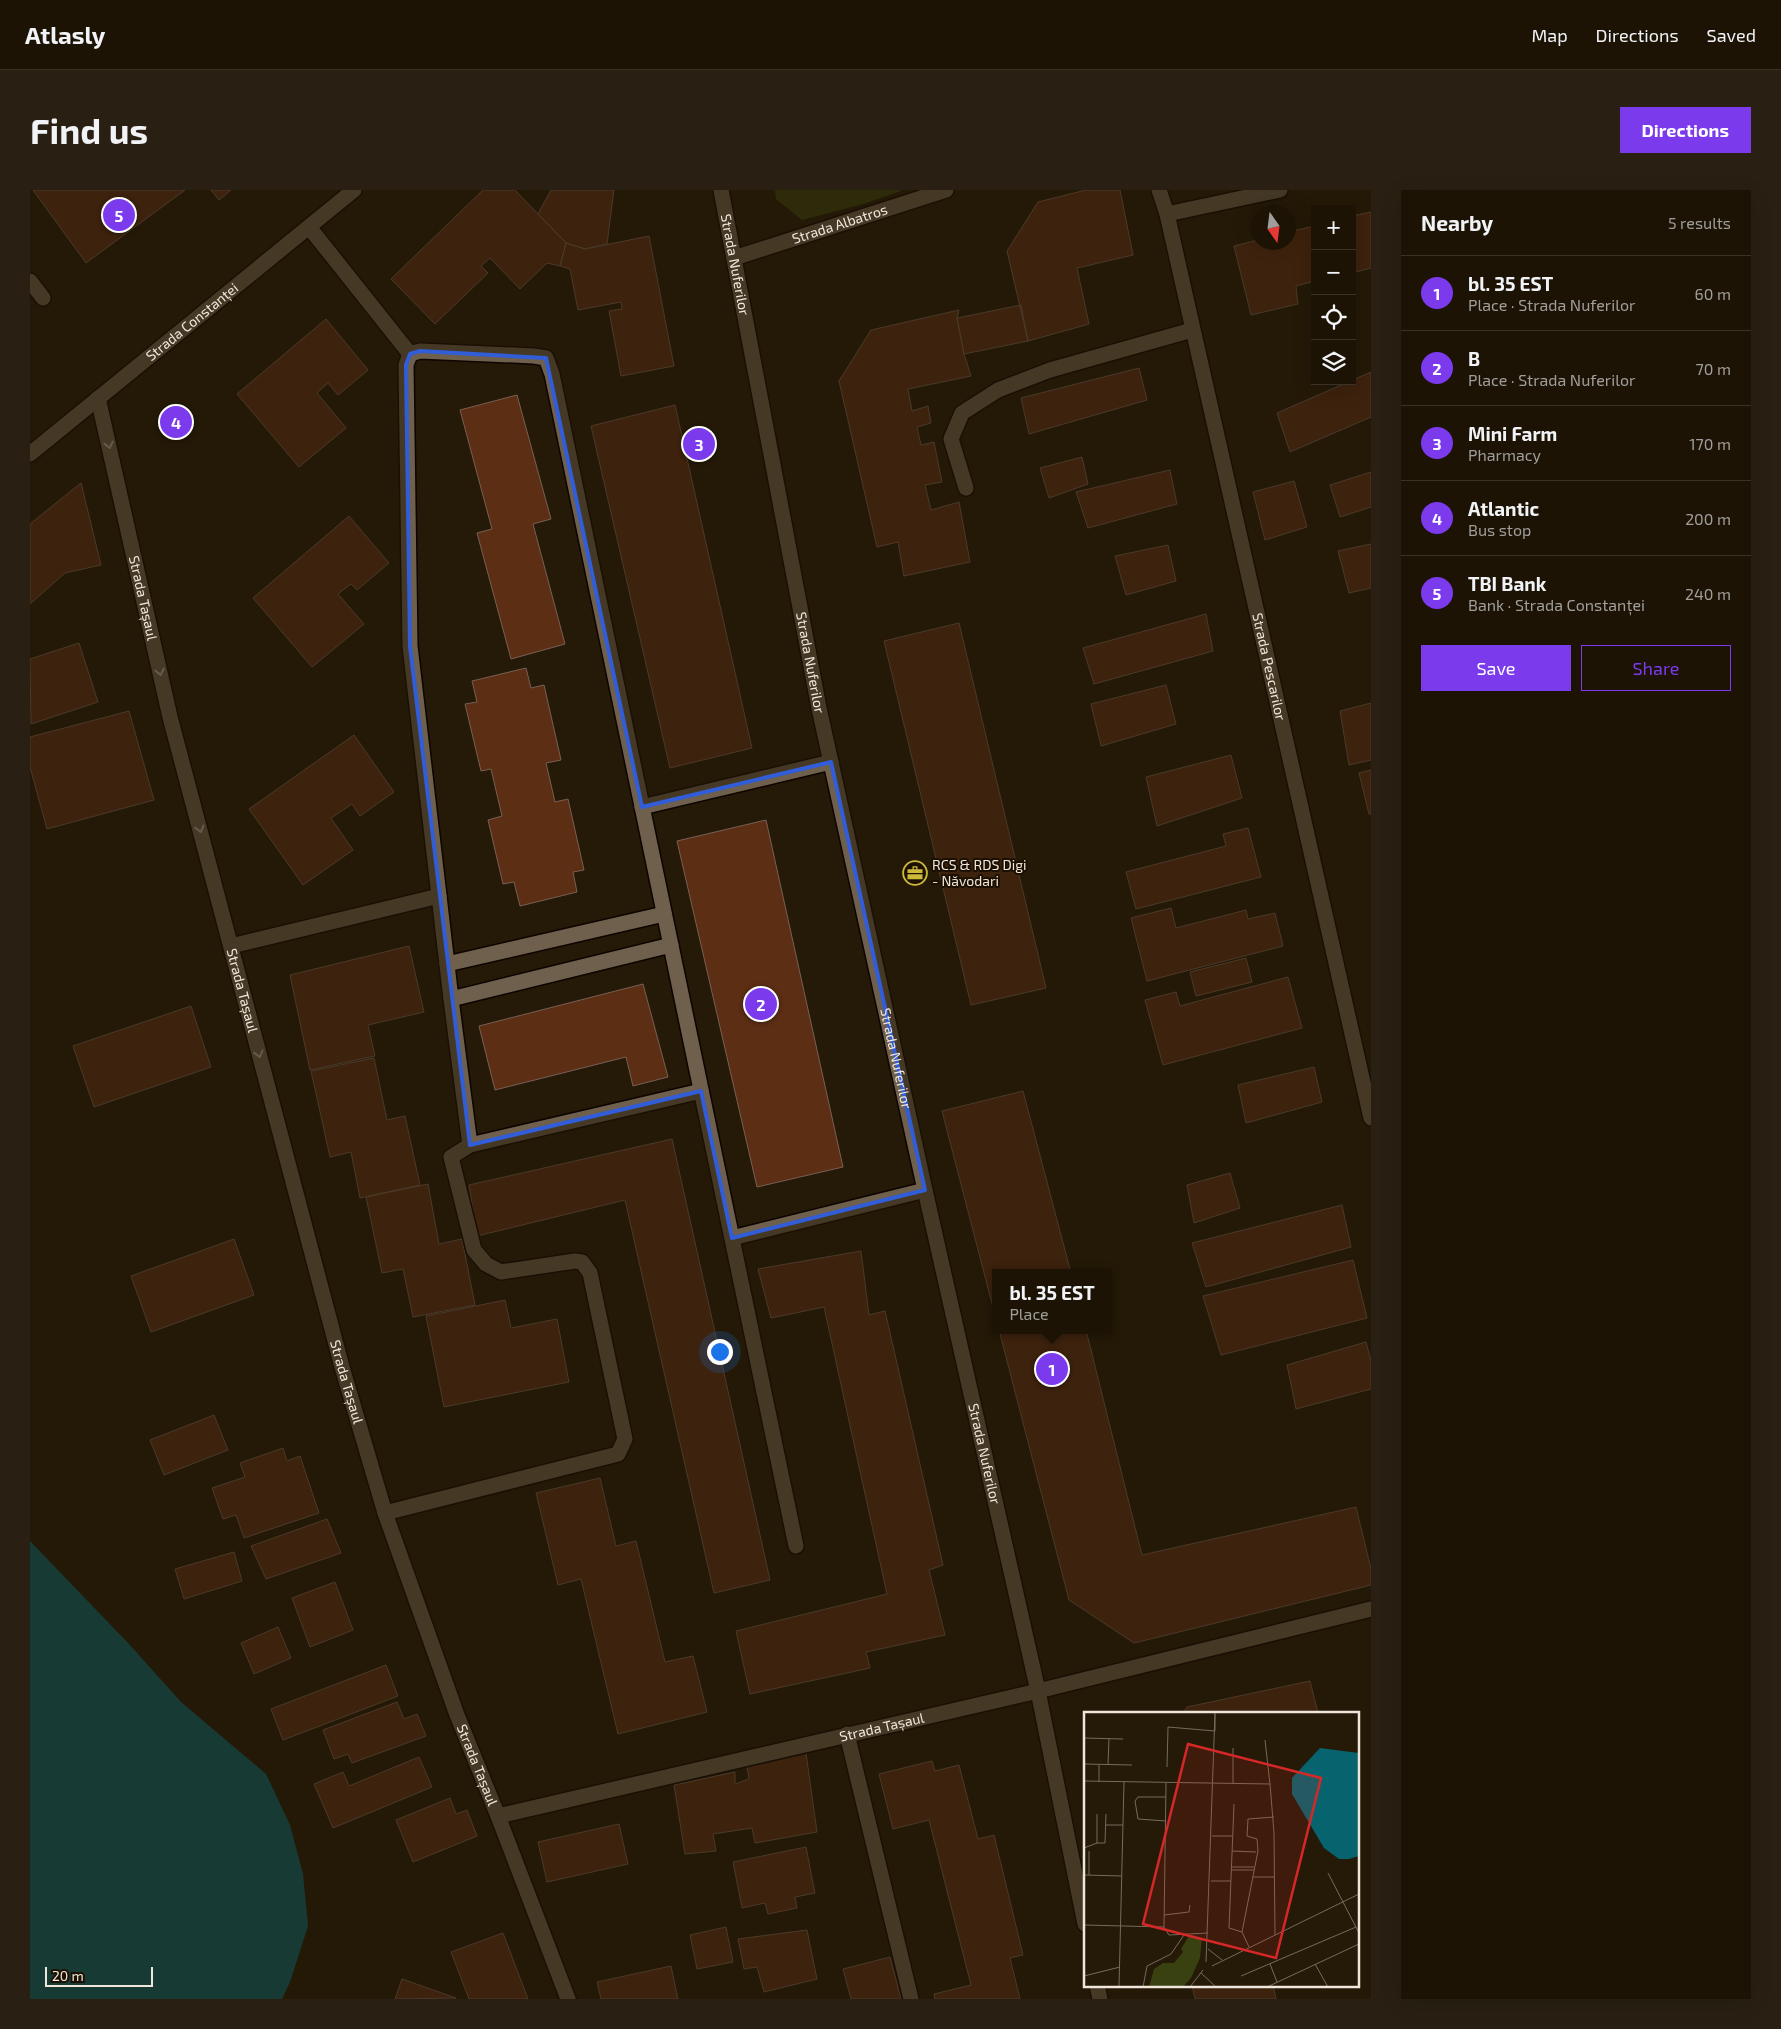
<!DOCTYPE html>
<meta charset="utf-8">
<style>
:root{--surface:#1c1305;--page:#292013;--text:#f1f3f6;--muted:#a09e9a;--line:#3a3227;--accent:#7c3aed}
body{margin:0;font-family:"Exo 2",sans-serif;background:var(--page);color:var(--text)}
.controls{position:absolute;right:15px;top:15px;display:grid;overflow:hidden;border-radius:0px;box-shadow:0 5px 20px #0002}
.controls button{width:45px;height:45px;display:grid;place-items:center;padding:0;border:0;border-bottom:1px solid var(--line);background:var(--surface);color:var(--text);font:25px sans-serif}
.compass{position:absolute;left:1221px;top:15px;width:45px;height:45px;border-radius:50%;background:var(--surface);box-shadow:0 5px 20px #0002;rotate:166deg}
.scale{position:absolute;left:15px;bottom:12px;width:108px;box-sizing:border-box;padding-left:5px;border:2px solid #f0e7dc;border-top:0;font-size:14px;line-height:18px;white-space:nowrap;color:#f0e7dc;-webkit-text-stroke:4px #1b1001;paint-order:stroke}
.you{position:absolute;left:689px;top:1161px;width:18px;height:18px;margin:-12px;border:4px solid #fff;border-radius:50%;background:#1a73e8;box-shadow:0 0 0 8px #1a73e833}
.badge{display:grid;place-items:center;width:32px;height:32px;border-radius:50%;background:var(--accent);color:#fff;font-size:16px;font-weight:700}
.pin{position:absolute;translate:-50% -50%;border:2px solid #fff;box-shadow:0 1px 5px #0006}
.popup{position:absolute;left:962px;top:1079px;width:120px;height:65px;box-sizing:border-box;display:grid;place-content:center;border-radius:0px;background:var(--surface);filter:drop-shadow(0 1px 4px #0005);font-size:16px;white-space:nowrap;color:var(--muted)}
.popup b{font-size:19px;color:var(--text)}
.popup::after{content:'';position:absolute;left:50%;top:100%;margin-left:-10px;border:10px solid transparent;border-top-color:var(--surface)}
.list{margin:0;padding:0;list-style:none}
h2{display:flex;justify-content:space-between;align-items:center;height:65px;margin:0;padding:0 20px;font-size:21px}
h2 small{font-size:16px;font-weight:400;color:var(--muted)}
.list li{display:grid;grid-template-columns:32px 1fr auto;gap:15px;align-items:center;box-sizing:border-box;height:75px;padding:0 20px;border-top:1px solid var(--line)}
.list b{display:block;font-size:19px;white-space:nowrap}
.list p{margin:0;font-size:16px;white-space:nowrap;color:var(--muted)}
.list em{font-size:16px;font-style:normal;color:var(--muted)}
.actions{display:flex;gap:10px;padding:15px 20px}
.actions a{flex:1;padding:11px 0;border:1px solid var(--accent);border-radius:0px;text-align:center;font-size:18px;color:var(--accent)}
.actions .main{background:var(--accent);color:#fff}
.icon{flex:none;width:28px;height:28px;fill:none;stroke:currentColor;stroke-width:2;stroke-linecap:round;stroke-linejoin:round}
.map{position:relative;flex:none;width:1341px;height:1809px;overflow:hidden;border-radius:0px}
header{display:flex;align-items:center;gap:30px;box-sizing:border-box;height:70px;padding:0 25px;background:var(--surface);border-bottom:1px solid var(--line)}
header strong{font-size:24px}
nav{display:flex;gap:28px;margin-inline-start:auto;font-size:18px}
.intro{display:flex;align-items:center;justify-content:space-between;box-sizing:border-box;height:120px;padding:0 30px}
h1{margin:0;font-size:35px}
.button{padding:12px 22px;border-radius:0px;background:var(--accent);color:#fff;font-size:18px;font-weight:700}
main{display:flex;gap:30px;padding:0 30px}
aside{flex:1;background:var(--surface);border-radius:0px;box-shadow:0 5px 20px #0002}
.map>svg:first-child{display:block}
.green{fill:#3a4111}
.water{fill:#07636d}
.building{fill:#5c2e14;stroke:#786055}
.lines{fill:none;stroke-linecap:round;stroke-linejoin:round}
.service-casing{stroke:#0e0400;stroke-width:18}
.minor-casing{stroke:#0e0400;stroke-width:18}
.tertiary-casing{stroke:#0e0400;stroke-width:18}
.service{stroke:#6e604c;stroke-width:15}
.minor{stroke:#6e604c;stroke-width:15}
.tertiary{stroke:#6e604c;stroke-width:15}
.oneway{stroke:#b6aa9b}
.marked{fill:none;stroke:#325dd8;stroke-width:4;stroke-linejoin:round}
.labels{text-anchor:middle;stroke-width:4;stroke-linejoin:round;paint-order:stroke}
.street-label{font-size:14px;fill:#f0e7dc;stroke:#1b1001}
.poi-label{font-size:14px;fill:#f0e7dc;stroke:#1b1001;text-anchor:start}
.inset-road{fill:none;stroke:#766b5c;stroke-width:1}
.view{fill:#d62828;fill-opacity:0.15;stroke:#d62828;stroke-width:2.5}
.inset-edge{fill:none;stroke:#f0e7dc;stroke-width:2.5}
</style>
<header>
<strong>Atlasly</strong>
<nav><a>Map</a><a>Directions</a><a>Saved</a></nav>
</header>
<div class="intro"><h1>Find us</h1><a class="button">Directions</a></div>
<main>
<div class="map">
<svg width="1341" height="1809" viewBox="0 0 1341 1809">
<rect width="100%" height="100%" fill="#251907"/>
<path class="green" d="M745,0H871V1L833,14L772,30L746,9Z"/>
<path class="water" d="M0,1351L99,1454L151,1512L236,1584L260,1635L273,1684L278,1736L260,1792L252,1809H0Z"/>
<path class="building" d="M3,0H155L56,73Z
M181,0H201L189,10Z
M453,0H485L536,53L530,76L517,73L490,99L460,68L451,76L458,83L405,134L361,89Z
M521,0H584L577,54L555,59L536,53L508,24Z
M1056,0H1090L1103,65L1047,78L1059,134L998,151L977,61L1008,12Z
M1341,22V78L1322,83V26Z
M1285,36V91L1266,96L1268,114L1221,125L1204,56L1228,50V52H1258V42Z
M619,46L644,176L591,186L579,121L592,119L591,112L548,120L540,79L530,76L536,53L555,59Z
M991,115L998,151L934,164L927,128Z
M929,120L927,128L934,164L941,186L878,199L882,221L898,216L901,233L887,237L891,255L904,252L912,292L895,295L901,320L929,312L940,372L874,386L868,352L847,357L809,191L841,140Z
M296,129L338,180L308,205L298,193L287,203L316,238L269,277L207,204Z
M1109,178L1117,210L999,244L991,208Z
M1341,182V227L1260,262L1247,223Z
M487,205L521,329L503,334L535,454L481,469L447,343L462,339L430,220Z
M645,215L722,558L640,578L561,236Z
M1052,267L1058,294L1019,308L1010,278Z
M1140,280L1147,314L1058,338L1046,302Z
M1341,282V317L1310,327L1300,295Z
M1264,291L1277,337L1235,350L1223,302Z
M51,293L71,375L35,383L0,414V334Z
M319,326L359,373L327,400L321,394L308,404L334,434L282,477L223,408Z
M1341,354V398L1319,403L1308,361Z
M1138,355L1146,391L1096,405L1085,366Z
M1176,424L1183,461L1064,494L1053,458Z
M929,433L1016,798L941,815L854,451Z
M49,453L68,512L1,534L0,469Z
M496,478L501,498L514,495L531,570L516,573L525,612L538,609L554,680L543,682L547,702L490,716L484,692L473,694L458,630L472,626L461,579L451,581L435,514L447,512L442,491Z
M1136,495L1146,534L1071,556L1061,514Z
M1341,513V570L1319,575L1310,521Z
M99,521L124,610L17,639L0,577V547Z
M324,545L364,602L330,626L322,614L301,628L323,660L273,695L219,619Z
M1201,565L1212,608L1127,636L1116,587Z
M1341,580V624H1339L1329,583Z
M736,630L813,977L727,997L647,651Z
M1218,638L1231,687L1106,719L1096,682L1196,656L1193,644Z
M1141,718L1146,738L1216,720L1218,729L1245,723L1253,756L1117,791L1101,728Z
M379,756L394,822L338,835L345,866L280,880L260,785Z
M1216,768L1222,792L1166,806L1160,782Z
M1258,787L1272,838L1133,875L1115,810L1146,802L1150,816Z
M613,794L638,887L603,896L596,867L465,900L449,836Z
M161,816L181,877L64,917L43,856Z
M344,868L357,930L375,926L390,995L330,1008L321,962L300,967L281,881Z
M1284,877L1292,912L1216,933L1208,895Z
M993,901L1041,1083H966V1129L912,921Z
M642,949L740,1390L684,1403L595,1010L447,1046L439,995Z
M1200,983L1210,1018L1164,1033L1157,995Z
M398,994L409,1054L432,1049L445,1115L383,1127L373,1079L352,1083L336,1007Z
M1312,1015L1321,1057L1176,1097L1162,1053Z
M204,1049L224,1105L121,1142L101,1086Z
M831,1061L839,1125L855,1121L913,1375L899,1380L915,1445L836,1462L840,1478L720,1504L706,1441L857,1404L794,1117L741,1128L728,1079Z
M1323,1070L1337,1128L1191,1165L1173,1106Z
M475,1110L481,1138L527,1129L539,1192L414,1217L396,1126Z
M969,1140H1056L1112,1365L1326,1317L1341,1379V1395L1104,1453L1039,1410Z
M1336,1152L1341,1171V1199L1266,1219L1257,1175Z
M184,1225L198,1260L134,1285L120,1250Z
M253,1258L257,1271L270,1266L289,1323L214,1348L206,1325L193,1329L182,1298L215,1287L210,1273Z
M570,1288L586,1356L606,1351L635,1472L663,1466L677,1522L588,1544L551,1389L528,1395L506,1303Z
M297,1329L311,1363L236,1389L221,1356Z
M204,1362L212,1391L154,1409L145,1379Z
M305,1392L323,1440L280,1457L262,1408Z
M248,1437L261,1468L224,1484L211,1453Z
M356,1475L368,1506L253,1550L241,1519Z
M1280,1491L1288,1523H1153L1157,1517Z
M367,1512L374,1529L387,1524L396,1546L322,1573L318,1564L304,1569L293,1540Z
M776,1563L787,1642L725,1653L722,1638L683,1644L686,1661L655,1664L644,1595L705,1582V1594L719,1589L717,1577Z
M389,1567L402,1597L303,1638L284,1594L313,1582L319,1596Z
M902,1571L905,1581L929,1575L948,1649L964,1645L993,1765L980,1768L990,1809H905L904,1804L941,1795L899,1630L863,1639L849,1584Z
M420,1608L426,1624L437,1620L447,1646L383,1672L366,1630Z
M589,1634L598,1674L517,1692L508,1652Z
M776,1657L785,1703L765,1707L767,1718L738,1724L735,1713L712,1718L703,1672Z
M696,1737L703,1772L667,1779L660,1745Z
M777,1740L787,1789L734,1802L727,1777L714,1779L708,1749Z
M473,1743L498,1809H439L421,1762Z
M860,1767L871,1809H821L813,1779Z
M641,1776L648,1809H571L567,1792Z
M372,1789L426,1808L365,1809Z
M1162,1795H1243L1246,1809H1165Z"/>
<g class="lines">
<g class="service-casing">
<path id="service" d="M0,91L13,108"/>
</g>
<g class="minor-casing">
<g id="minor">
<path d="M1129,0L1137,24L1250,0"/>
<path id="s1" d="M1137,24L1341,928"/>
<path d="M279,37L380,164L390,161L504,166L516,168L522,184L766,1356"/>
<path id="s2" d="M704,68L916,0"/>
<path d="M380,164L376,175L380,456L421,809L440,955"/>
<path id="s3" d="M68,208L140,527L312,1177L355,1323L427,1525L468,1626L1008,1501L1341,1419"/>
<path d="M936,298L921,249L932,223L968,200L1020,180L1162,140"/>
<path d="M612,617L801,572"/>
<path d="M201,756L409,706"/>
<path d="M417,774L634,724"/>
<path d="M421,809L641,755"/>
<path d="M702,1048L895,1000"/>
<path d="M355,1323L588,1264L595,1249L560,1083L552,1072L545,1071L471,1082L456,1074L444,1060L421,967L440,955L671,901"/>
<path d="M817,1544L881,1809"/>
<path d="M468,1626L538,1809"/>
</g>
</g>
<g class="tertiary-casing">
<g id="tertiary">
<path id="s4" d="M691,0L789,518L895,1000L1008,1501L1055,1734"/>
<path id="s5" d="M0,264L324,0"/>
<path d="M1067,1795L1070,1809"/>
</g>
</g>
<use href="#service" class="service"/>
<use href="#minor" class="minor"/>
<use href="#tertiary" class="tertiary"/>
</g>
<defs><path id="oneway-chevron" d="M-2-3.5L2.5 0L-2 3.5" fill="none" stroke-width="1.6" stroke-linecap="round" stroke-linejoin="round" transform="scale(1.25)"/></defs>
<g class="oneway">
<use href="#oneway-chevron" transform="translate(79 255) rotate(77)"/>
<use href="#oneway-chevron" transform="translate(130 482) rotate(77)"/>
<use href="#oneway-chevron" transform="translate(170 639) rotate(75)"/>
<use href="#oneway-chevron" transform="translate(229 864) rotate(75)"/>
</g>
<path d="M0 0H1341V1809H0ZM390,161L516,168L612,617L801,572L895,1000L702,1048L671,901L440,955L380,456L376,175L380,164Z" fill="#251907" fill-opacity=".55" fill-rule="evenodd"/>
<path class="marked" d="M390,161L516,168L612,617L801,572L895,1000L702,1048L671,901L440,955L380,456L376,175L380,164Z"/>
<defs>
<g id="office-ring" transform="scale(1.25)"><circle r="9.5" fill="#1b1001" stroke="#cdb938" stroke-width="1.5"/><path d="M-6-3h4V-5.5h4V-3h4V5H-6ZM-1-4.5V-3h2v-1.5ZM-6 0V1H6V0Z" fill="#cdb938"/></g>
</defs>
<g fill-rule="evenodd">
<use href="#office-ring" x="885" y="683"/>
</g>
<g class="labels">
<g class="street-label">
<text dy="5" stroke="none"><textPath href="#s2" startOffset="111">Strada Albatros</textPath></text>
<text dy="5" stroke="none"><textPath href="#s4" startOffset="76">Strada Nuferilor</textPath></text>
<text dy="5" stroke="none"><textPath href="#s5" startOffset="209">Strada Constanței</textPath></text>
<text dy="5" stroke="none"><textPath href="#s3" startOffset="205">Strada Tașaul</textPath></text>
<text dy="5" stroke="none"><textPath href="#s4" startOffset="481">Strada Nuferilor</textPath></text>
<text dy="5" stroke="none"><textPath href="#s1" startOffset="464">Strada Pescarilor</textPath></text>
<text dy="5" stroke="none"><textPath href="#s3" startOffset="610">Strada Tașaul</textPath></text>
<text dy="5" stroke="none"><textPath href="#s4" startOffset="886">Strada Nuferilor</textPath></text>
<text dy="5" stroke="none"><textPath href="#s3" startOffset="1015">Strada Tașaul</textPath></text>
<text dy="5" stroke="none"><textPath href="#s4" startOffset="1291">Strada Nuferilor</textPath></text>
<text dy="5" stroke="none"><textPath href="#s3" startOffset="1869">Strada Tașaul</textPath></text>
<text dy="5" stroke="none"><textPath href="#s3" startOffset="1420">Strada Tașaul</textPath></text>
</g>
<g class="poi-label">
<text x="902" y="680">RCS &amp; RDS Digi<tspan x="902" dy="16">- Năvodari</tspan></text>
</g>
</g>
<g transform="translate(1054 1522)">
<rect width="275" height="275" fill="#251907"/>
<path d="M105,224L118,226L116,246L107,266L99,275H65L70,257L79,251H90L99,240L97,237Z" fill="#3a4111"/>
<path d="M236,36L275,41V144L265,147H255L240,136L208,82V66Z" fill="#07636d"/>
<path class="inset-road" d="M131,2V19M0,26L39,27M181,28L186,72M0,52L48,53M24,53L25,26M83,55L84,15L131,19M0,69L186,72L190,121L191,223M15,70V53M149,72V36M150,92L145,216L158,220L165,235M82,109L54,107L51,89L54,85H82M22,113H39M128,124H148M13,131H21L22,102M0,136L13,131V102M5,139V163M148,139L172,140M147,155H170M147,158H170M244,161L275,221M0,163L38,164M169,165H191M127,169H147M80,203L105,200L106,193M0,213L80,215L85,223L124,221M80,215L82,71M158,220L174,139L173,127L163,124L164,107L190,105M124,237L138,248M122,250L131,1M186,252L193,270M231,252L244,275M128,254L275,182M117,261L132,275M0,264L36,255M157,264L272,215M35,275L40,70M59,275L63,254L87,242L100,223M106,275L119,258M183,275L275,232"/>
<path class="view" d="M104,32L237,66L192,246L59,212Z"/>
<rect width="275" height="275" class="inset-edge"/>
</g>
</svg>
<div class="controls">
<button>+</button>
<button>−</button>
<button><svg class="icon" aria-label="locate" viewBox="0 0 24 24"><circle cx="12" cy="12" r="6"/><path d="M12 2v4M12 18v4M2 12h4M18 12h4"/></svg></button>
<button><svg class="icon" aria-label="layers" viewBox="0 0 24 24"><path d="M12 4l9 5-9 5-9-5zM3 14l9 5 9-5"/></svg></button>
</div>
<svg class="compass" viewBox="-18 -18 36 36"><path d="M0-13l5 13h-10z" fill="#e53935"/><path d="M0 13l5-13h-10z" fill="#a09e9a"/></svg>
<div class="scale">20 m</div>
<div class="you"></div>
<div class="pin badge" style="left:1022px;top:1179px">1</div>
<div class="popup"><b>bl. 35 EST</b>Place</div>
<div class="pin badge" style="left:731px;top:814px">2</div>
<div class="pin badge" style="left:669px;top:254px">3</div>
<div class="pin badge" style="left:146px;top:232px">4</div>
<div class="pin badge" style="left:89px;top:25px">5</div>
</div>
<aside>
<h2>Nearby<small>5 results</small></h2>
<ul class="list">
<li><span class="badge">1</span><div><b>bl. 35 EST</b><p>Place · Strada Nuferilor</p></div><em>60 m</em></li>
<li><span class="badge">2</span><div><b>B</b><p>Place · Strada Nuferilor</p></div><em>70 m</em></li>
<li><span class="badge">3</span><div><b>Mini Farm</b><p>Pharmacy</p></div><em>170 m</em></li>
<li><span class="badge">4</span><div><b>Atlantic</b><p>Bus stop</p></div><em>200 m</em></li>
<li><span class="badge">5</span><div><b>TBI Bank</b><p>Bank · Strada Constanței</p></div><em>240 m</em></li>
</ul>
<div class="actions"><a class="main">Save</a><a>Share</a></div>
</aside>
</main>
